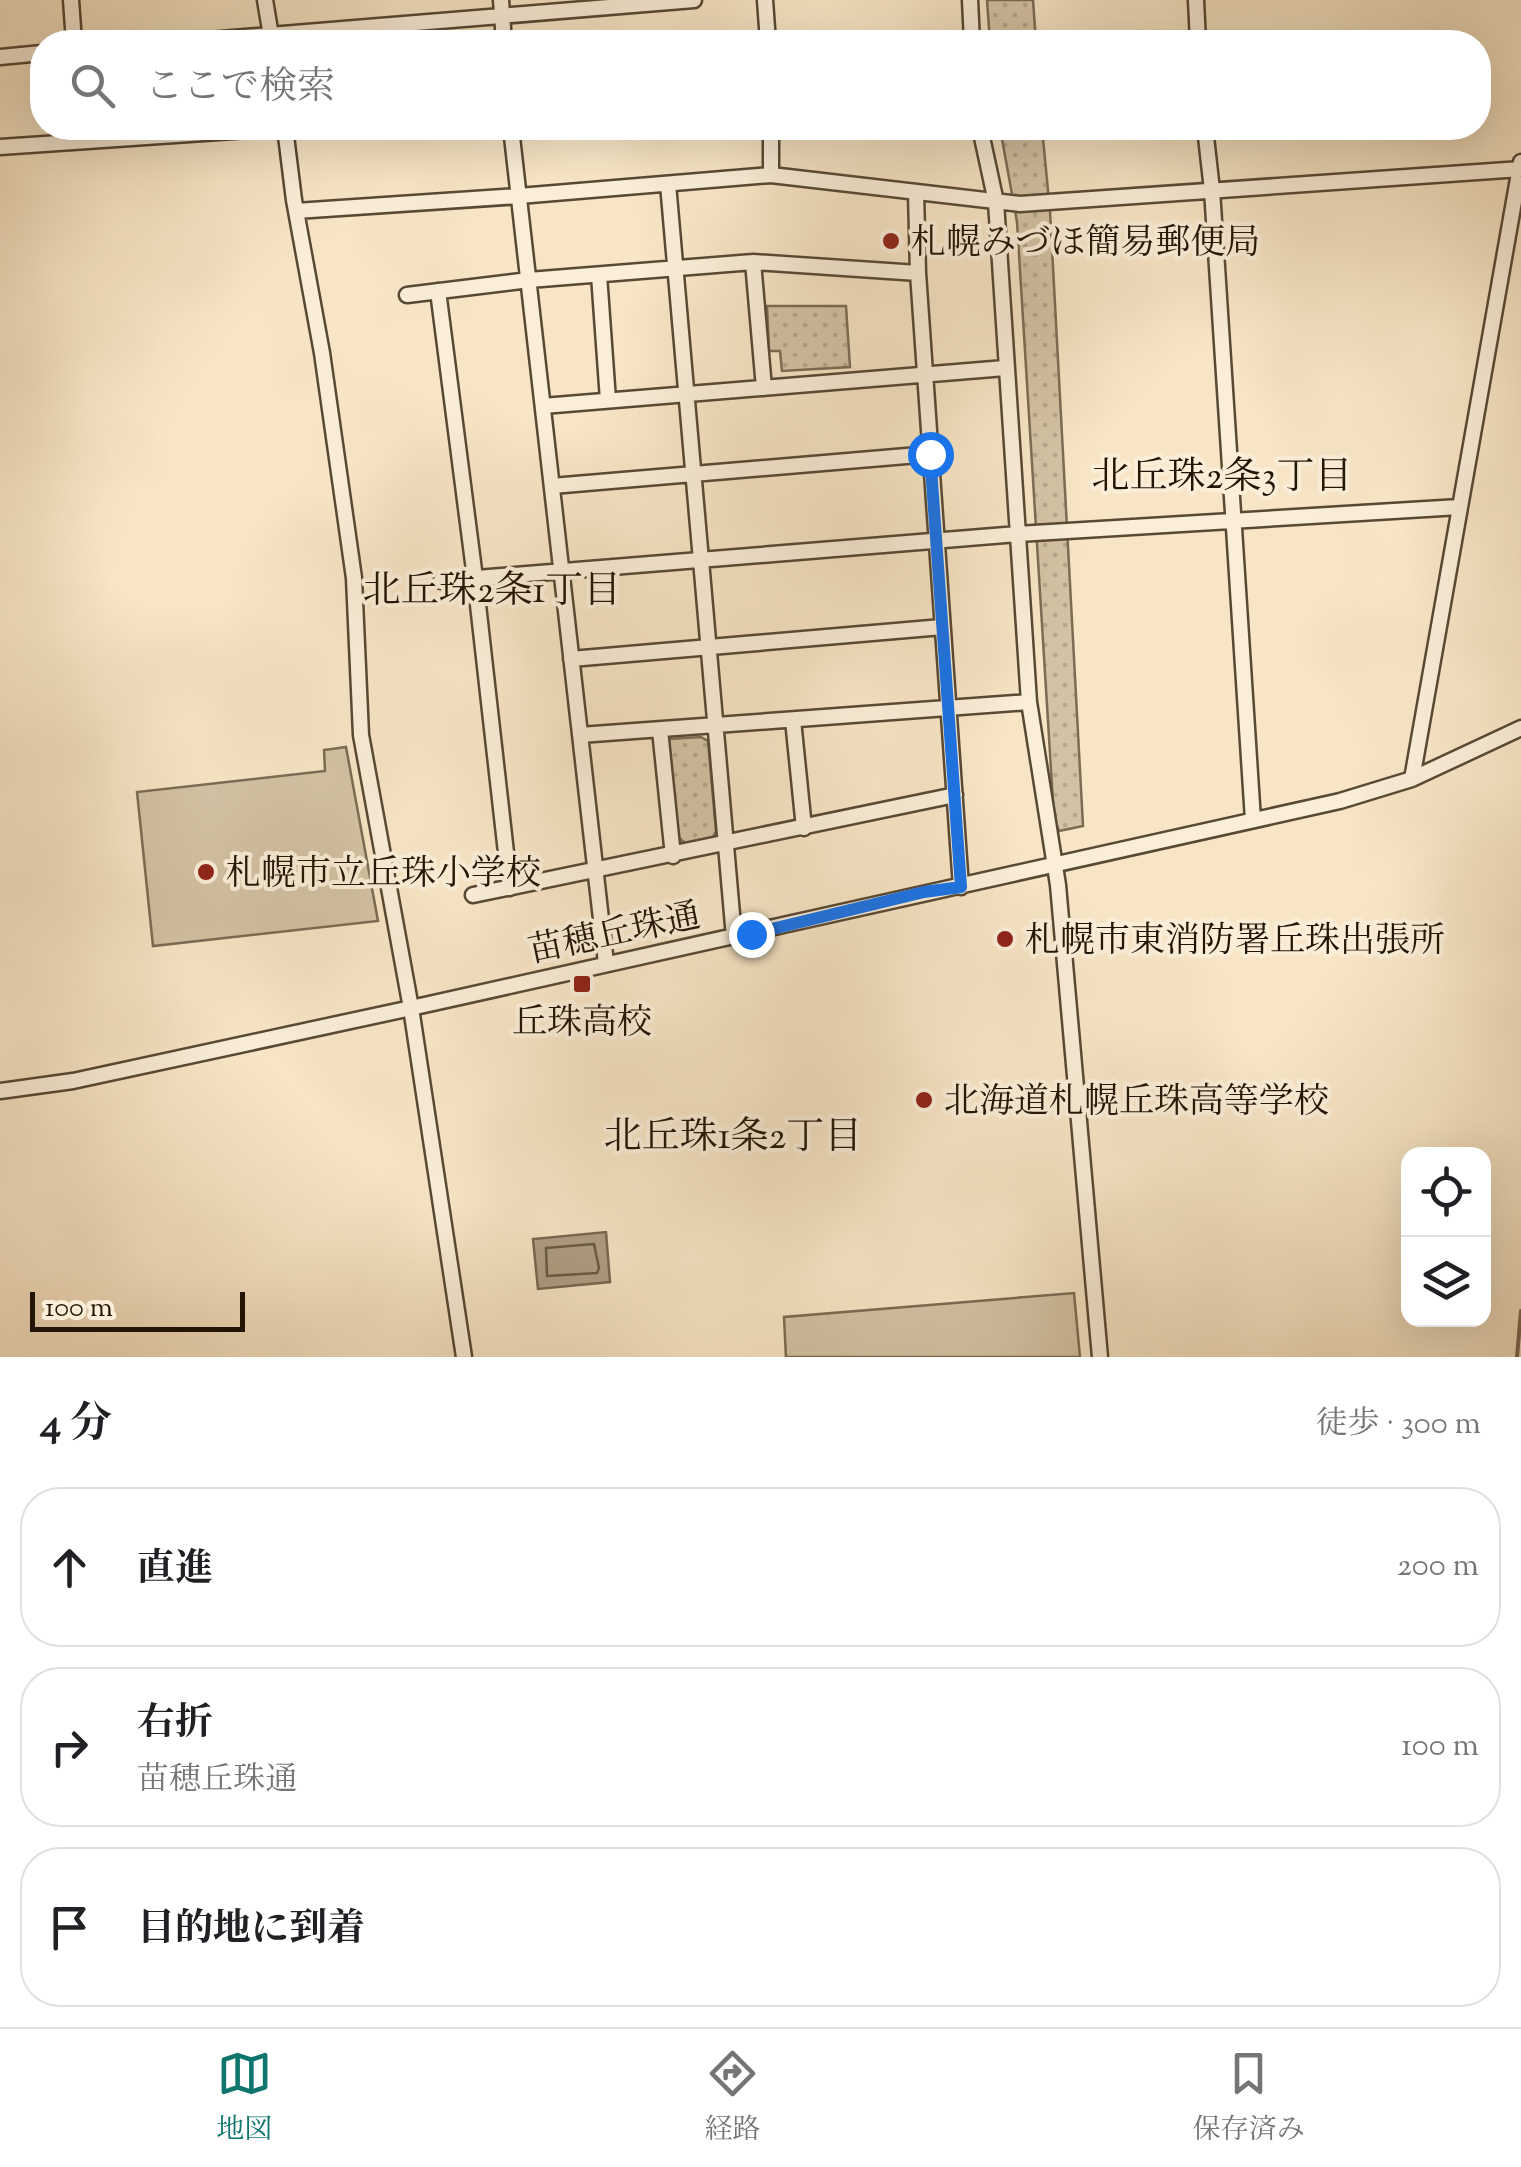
<!DOCTYPE html>
<html lang="ja">
<meta charset="utf-8">
<style>
:root{--surface:#fff;--page:#f6f6f6;--text:#202124;--muted:#757577;--line:#e0e0e0;--accent:#0f766e}
body{margin:0;font-family:"Sorts Mill Goudy","Noto Serif JP",serif;background:var(--page);color:var(--text)}
.controls{position:absolute;right:30px;bottom:30px;display:grid;overflow:hidden;border-radius:20px;box-shadow:0 10px 40px #0002}
.controls button{width:90px;height:90px;display:grid;place-items:center;padding:0;border:0;border-bottom:2px solid var(--line);background:var(--surface);color:var(--text);font:50px sans-serif}
.scale{position:absolute;left:30px;bottom:25px;width:215px;box-sizing:border-box;padding-left:10px;border:5px solid #231505;border-top:0;font-size:28px;line-height:35px;white-space:nowrap;color:#231505;-webkit-text-stroke:8px #faeed9;paint-order:stroke}
.stop{position:absolute;width:30px;height:30px;margin:-22px;border:8px solid #1a73e8;border-radius:50%;background:#fff}
.stop.end{background:#1a73e8;border-color:#fff;box-shadow:0 2px 10px #0008}
.list{margin:0;padding:0;list-style:none}
h2{display:flex;justify-content:space-between;align-items:center;height:130px;margin:0;padding:0 40px;font-size:42px}
h2 small{font-size:32px;font-weight:400;color:var(--muted)}
.list li{display:grid;grid-template-columns:65px 1fr auto;gap:30px;align-items:center;box-sizing:border-box;height:160px;margin:0 20px 20px;padding:0 20px;border:2px solid var(--line);border-radius:40px}
.list b{display:block;font-size:38px;white-space:nowrap}
.list p{margin:0;font-size:32px;white-space:nowrap;color:var(--muted)}
.list em{font-size:32px;font-style:normal;color:var(--muted)}
.icon{flex:none;width:55px;height:55px;fill:none;stroke:currentColor;stroke-width:2;stroke-linecap:round;stroke-linejoin:round}
.map{position:relative;flex:none;width:1521px;height:1357px;overflow:hidden}
.search{position:absolute;background:var(--surface);box-shadow:0 10px 40px #0002;left:30px;right:30px;top:30px;height:110px;display:flex;align-items:center;gap:25px;box-sizing:border-box;padding:0 35px;border-radius:40px;color:var(--muted);font-size:38px}
.sheet{height:670px;background:var(--surface)}
nav{display:flex;justify-content:space-around;align-items:center;box-sizing:border-box;height:140px;border-top:2px solid var(--line);background:var(--surface);font-size:28px;color:var(--muted)}
nav a{display:grid;justify-items:center;gap:5px}
nav .on{color:var(--accent)}
.map>svg:first-child{display:block}
.grass{fill:#d3c2a4;stroke:#7b6c54;stroke-width:2.5}
.park{fill:url(#park-dots);stroke:#7b6c54;stroke-width:2.5}
.water{fill:#af9e84;stroke:#776751;stroke-width:2.5}
.lines{fill:none;stroke-linecap:round;stroke-linejoin:round}
.shore{stroke:#695a44;stroke-width:2.5}
.stream{stroke:#776751;stroke-width:4}
.minor-casing{stroke:#584935;stroke-width:19}
.minor{stroke:#faeed9;stroke-width:14}
.route{stroke:#1a73e8;stroke-width:12}
.poi-dot{fill:#8f2418;stroke:#faeed9;stroke-width:4}
.labels{text-anchor:middle;stroke-width:8;stroke-linejoin:round;paint-order:stroke}
.poi-label{font-size:35px;fill:#231505;stroke:#faeed9;text-anchor:start}
.street-label{font-size:35px;fill:#231505;stroke:#faeed9}
.neighbourhood-label{font-size:38px;fill:#231505;stroke:#faeed9}
</style>
<div class="map">
<svg width="1521" height="1357" viewBox="0 0 1521 1357">
<defs>
<pattern id="park-dots" width="8" height="8" patternUnits="userSpaceOnUse" patternTransform="scale(2.5)"><rect width="8" height="8" fill="#d3c2a4"/><path d="M2 2h.1M6 6h.1" fill="none" stroke="#b5a68c" stroke-width="1.8" stroke-linecap="round"/></pattern>
</defs>
<rect width="100%" height="100%" fill="#f7e5c5"/>
<filter id="stains"><feTurbulence type="fractalNoise" baseFrequency=".002" numOctaves="4"/><feColorMatrix values="0 0 0 0 .2 0 0 0 0 .09 0 0 0 0 .02 0 0 0 .5 -.17"/></filter>
<radialGradient id="worn" r=".72"><stop offset=".6" stop-color="#630" stop-opacity="0"/><stop offset="1" stop-color="#630" stop-opacity=".3"/></radialGradient>
<path class="grass" d="M346,747L378,921L153,946L137,792L325,771L324,750Z
M1074,1293L1080,1357H786L784,1317Z"/>
<path class="park" d="M987,0H1033L1036,42H990Z
M1000,128H1042L1050,211L1083,826L1059,831L1054,818L1017,222Z
M767,306H846L850,367L782,371L780,351H769Z
M701,737L708,741L716,831L713,837L685,843L678,837L667,743L669,739Z"/>
<path class="water" d="M606,1232L610,1282L538,1289L533,1239Z"/>
<g class="lines">
<path class="shore" d="M594,1244L599,1268L597,1273L547,1276L546,1248Z"/>
<path class="stream" d="M1517,1357L1521,1311"/>
<g class="minor-casing">
<path id="minor" d="M71,0L74,42
M265,0L272,42
M501,0L504,42
M765,0L768,42
M970,0L972,42
M1196,0L1198,42
M185,42L694,0
M0,57L42,53
M285,128L294,200L322,353L354,578L361,735L411,1008L464,1357
M511,128L606,963
M771,128V175
M980,128L996,202L1029,702L1058,885L1100,1357
M1205,128L1212,190L1253,820
M0,147L278,128
M668,184L734,937
M916,193L918,273L961,887
M296,211L519,196L771,175L1020,204L1521,169
M753,262L764,388
M599,275L608,400
M438,291L475,578L510,888
M407,295L529,280L753,262L918,273
M543,406L1005,368
M552,486L930,454
M441,581L1018,534L1459,507
M571,659L942,627
M793,720L804,828
M660,730L673,856
M580,735L1029,702
M1412,779L1521,162
M473,895L955,795
M0,1091L73,1081L411,1008L1340,801L1412,779L1521,728"/>
</g>
<use href="#minor" class="minor"/>
</g>
<g class="lines">
<path class="route" d="M751,934L924,892L961,887L930,454"/>
</g>
<g class="poi-dot">
<circle cx="891" cy="241" r="10"/>
<circle cx="206" cy="872" r="10"/>
<circle cx="1005" cy="939" r="10"/>
<rect x="572" y="974" width="20" height="20" rx="5"/>
<circle cx="924" cy="1100" r="10"/>
</g>
<g class="labels">
<g class="poi-label">
<text x="911" y="253">札幌みづほ簡易郵便局</text>
<text x="226" y="884">札幌市立丘珠小学校</text>
<text x="1025" y="951">札幌市東消防署丘珠出張所</text>
<text x="582" y="1033" text-anchor="middle">丘珠高校</text>
<text x="944" y="1112">北海道札幌丘珠高等学校</text>
</g>
<g class="street-label">
<text transform="translate(614 932) rotate(-12)" y="12">苗穂丘珠通</text>
</g>
<g class="neighbourhood-label">
<text x="1222" y="488">北丘珠2条3丁目</text>
<text x="492" y="602">北丘珠2条1丁目</text>
<text x="733" y="1148">北丘珠1条2丁目</text>
</g>
</g>
<rect width="100%" height="100%" filter="url(#stains)"/>
<rect width="100%" height="100%" fill="url(#worn)"/>
</svg>
<div class="controls">
<button><svg class="icon" aria-label="locate" viewBox="0 0 24 24"><circle cx="12" cy="12" r="6"/><path d="M12 2v4M12 18v4M2 12h4M18 12h4"/></svg></button>
<button><svg class="icon" aria-label="layers" viewBox="0 0 24 24"><path d="M12 4l9 5-9 5-9-5zM3 14l9 5 9-5"/></svg></button>
</div>
<div class="scale">100 m</div>
<div class="stop" style="left:930px;top:454px"></div>
<div class="stop end" style="left:751px;top:934px"></div>
<div class="search"><svg class="icon" aria-label="search" viewBox="0 0 24 24"><circle cx="10" cy="10" r="6"/><path d="M15 15l6 6"/></svg>ここで検索</div>
</div>
<section class="sheet">
<h2>4 分<small>徒歩 · 300 m</small></h2>
<ul class="list">
<li><svg class="icon" aria-label="ahead" viewBox="0 0 24 24"><path d="M12 20V5M6 11l6-6 6 6"/></svg><div><b>直進</b></div><em>200 m</em></li>
<li><svg class="icon" aria-label="right" viewBox="0 0 24 24"><path d="M7 20v-9h11M14 6l5 5-5 5"/></svg><div><b>右折</b><p>苗穂丘珠通</p></div><em>100 m</em></li>
<li><svg class="icon" aria-label="arrive" viewBox="0 0 24 24"><path d="M6 21V4h12l-3 4 3 4H6"/></svg><div><b>目的地に到着</b></div></li>
</ul>
</section>
<nav>
<a class="on"><svg class="icon" aria-label="map" viewBox="0 0 24 24"><path d="M3 6l6-2 6 2 6-2v14l-6 2-6-2-6 2zM9 4v14M15 6v14"/></svg>地図</a>
<a><svg class="icon" aria-label="directions" viewBox="0 0 24 24"><path d="M12 3l9 9-9 9-9-9zM9 14v-3h6M13 9l2 2-2 2"/></svg>経路</a>
<a><svg class="icon" aria-label="saved" viewBox="0 0 24 24"><path d="M7 4h10v16l-5-4-5 4z"/></svg>保存済み</a>
</nav>
